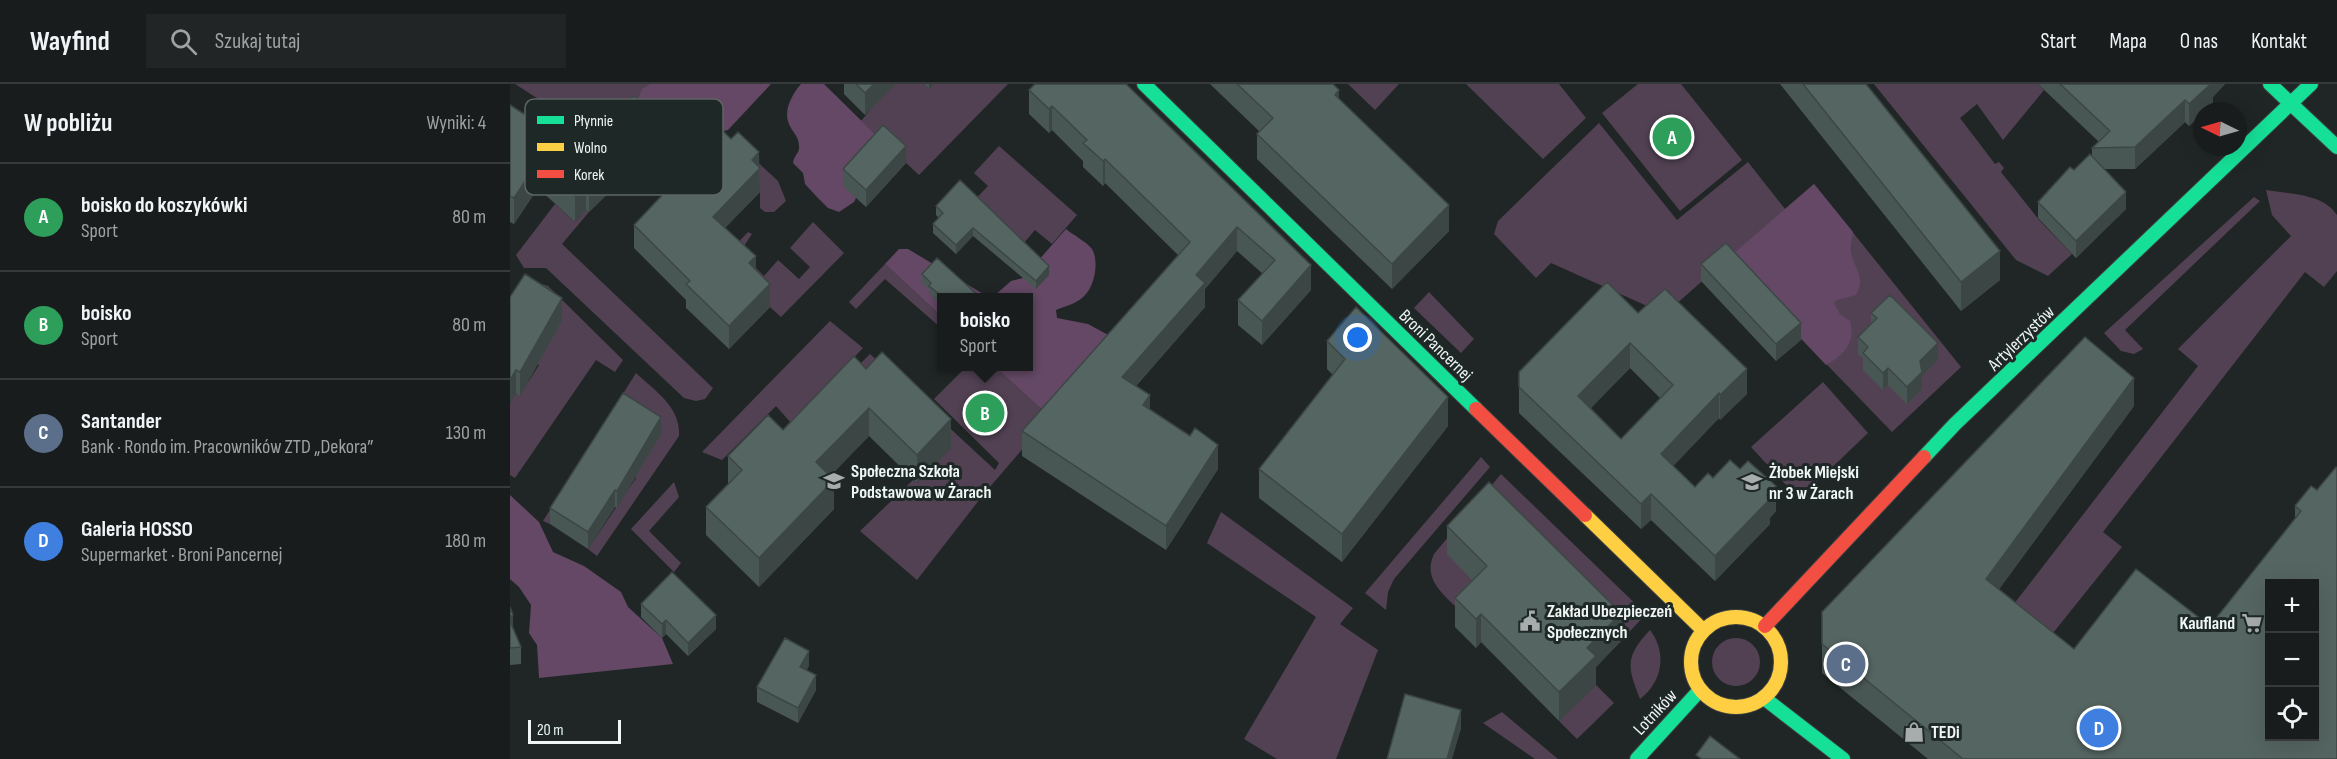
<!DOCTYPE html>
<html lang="pl">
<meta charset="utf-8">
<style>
:root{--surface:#181c1c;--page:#212525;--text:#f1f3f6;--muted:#9fa1a3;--line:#363a3b;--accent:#0b8043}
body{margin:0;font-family:"Sofia Sans Condensed",sans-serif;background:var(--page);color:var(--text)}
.controls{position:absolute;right:18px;bottom:18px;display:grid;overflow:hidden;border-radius:0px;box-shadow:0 6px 24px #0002}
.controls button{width:54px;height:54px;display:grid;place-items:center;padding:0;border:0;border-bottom:2px solid var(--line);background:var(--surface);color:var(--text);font:30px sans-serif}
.compass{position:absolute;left:1683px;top:18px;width:54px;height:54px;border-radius:50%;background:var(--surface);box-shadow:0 6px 24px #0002;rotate:275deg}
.scale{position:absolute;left:18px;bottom:15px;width:93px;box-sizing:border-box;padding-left:6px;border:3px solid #eff6f4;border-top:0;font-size:16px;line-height:21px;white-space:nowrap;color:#eff6f4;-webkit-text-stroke:4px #1e2826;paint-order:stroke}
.you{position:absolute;left:848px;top:254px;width:21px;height:21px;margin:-15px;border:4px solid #fff;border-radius:50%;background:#1a73e8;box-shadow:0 0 0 9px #1a73e833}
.badge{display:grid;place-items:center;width:39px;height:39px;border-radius:50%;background:var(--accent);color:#fff;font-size:20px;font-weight:700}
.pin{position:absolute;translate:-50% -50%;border:3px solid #fff;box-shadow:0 2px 6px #0006}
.popup{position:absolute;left:427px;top:209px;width:96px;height:78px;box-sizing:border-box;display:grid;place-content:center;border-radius:0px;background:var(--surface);filter:drop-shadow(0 2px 4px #0005);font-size:20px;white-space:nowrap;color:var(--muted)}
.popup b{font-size:22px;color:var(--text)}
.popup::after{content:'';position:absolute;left:50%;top:100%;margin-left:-12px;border:12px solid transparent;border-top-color:var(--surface)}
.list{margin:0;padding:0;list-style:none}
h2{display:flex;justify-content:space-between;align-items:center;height:78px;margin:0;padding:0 24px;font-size:26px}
h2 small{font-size:20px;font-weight:400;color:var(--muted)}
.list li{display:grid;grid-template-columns:39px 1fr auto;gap:18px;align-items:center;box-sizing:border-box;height:108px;padding:0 24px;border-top:2px solid var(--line)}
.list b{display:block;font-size:22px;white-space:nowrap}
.list p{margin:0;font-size:20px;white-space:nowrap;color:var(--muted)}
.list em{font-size:20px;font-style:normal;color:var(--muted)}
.icon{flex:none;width:33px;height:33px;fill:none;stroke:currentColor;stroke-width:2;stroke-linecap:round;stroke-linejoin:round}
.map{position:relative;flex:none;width:1827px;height:675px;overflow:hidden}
header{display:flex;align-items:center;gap:36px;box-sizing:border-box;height:84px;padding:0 30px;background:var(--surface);border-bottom:2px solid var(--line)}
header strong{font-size:28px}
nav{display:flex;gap:33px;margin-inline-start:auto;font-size:21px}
.search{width:420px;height:54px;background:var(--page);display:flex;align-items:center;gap:15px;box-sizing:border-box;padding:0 21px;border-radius:0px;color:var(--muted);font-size:22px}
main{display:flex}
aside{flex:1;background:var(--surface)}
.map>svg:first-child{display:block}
.green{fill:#524153}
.forest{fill:#644865}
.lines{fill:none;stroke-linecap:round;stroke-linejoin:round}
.fast-casing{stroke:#3b4140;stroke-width:16}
.slow-casing{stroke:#3b4140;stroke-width:16}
.jam-casing{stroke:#3b4140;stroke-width:16}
.fast{stroke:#16e098;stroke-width:14}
.slow{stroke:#ffcf43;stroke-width:14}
.jam{stroke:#f24e42;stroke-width:14}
.wall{fill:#495754;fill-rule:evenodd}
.shaded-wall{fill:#3c4745}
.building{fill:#556562;stroke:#3c4745;stroke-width:1.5;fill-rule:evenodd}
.labels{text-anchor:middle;stroke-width:6;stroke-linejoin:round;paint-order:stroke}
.street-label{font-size:18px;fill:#eff6f4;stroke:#1e2826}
.poi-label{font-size:18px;font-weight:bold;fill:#eff6f4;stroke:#1e2826;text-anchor:start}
.key{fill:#1e2826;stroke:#5d6664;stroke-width:1.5}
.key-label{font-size:16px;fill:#eff6f4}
</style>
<header>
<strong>Wayfind</strong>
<div class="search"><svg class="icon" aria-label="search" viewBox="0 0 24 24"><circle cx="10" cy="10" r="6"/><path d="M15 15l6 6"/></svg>Szukaj tutaj</div>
<nav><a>Start</a><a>Mapa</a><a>O nas</a><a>Kontakt</a></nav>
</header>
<main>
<aside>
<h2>W pobliżu<small>Wyniki: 4</small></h2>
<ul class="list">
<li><span class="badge" style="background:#2e9e5b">A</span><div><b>boisko do koszykówki</b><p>Sport</p></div><em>80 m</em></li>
<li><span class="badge" style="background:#2e9e5b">B</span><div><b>boisko</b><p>Sport</p></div><em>80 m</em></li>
<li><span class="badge" style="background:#5c6f8a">C</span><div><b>Santander</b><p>Bank · Rondo im. Pracowników ZTD „Dekora”</p></div><em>130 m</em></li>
<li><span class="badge" style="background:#3f7fe0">D</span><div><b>Galeria HOSSO</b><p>Supermarket · Broni Pancernej</p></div><em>180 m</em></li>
</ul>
</aside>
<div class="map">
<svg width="1827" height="675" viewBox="0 0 1827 675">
<rect width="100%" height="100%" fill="#202625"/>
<path class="green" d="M5,0H140L95,65L58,34Z
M366,0H414L419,5L423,0H498L409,91L351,37L367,18Z
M838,0H889L865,26Z
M956,0H1049L1076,34L1033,75Z
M1128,0H1171L1232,76L1170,127L1092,29Z
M1364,0H1528L1534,6L1493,56L1467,20L1450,34L1485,80L1489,78L1494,84L1491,88L1530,137L1562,170L1538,192L1506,176Z
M1089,39L1167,136L1238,78L1275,125L1304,100L1451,283L1382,348L1216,176L1155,230L1041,179L1026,194L984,150L988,137Z
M489,62L567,131L542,160L525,146L496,180L453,128L478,102L464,89Z
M241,72L268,97L276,117L264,128H255L250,124V108Z
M1756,106C1779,110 1813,109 1827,131V187L1814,203L1795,188L1593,448L1612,463L1539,554L1500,525L1688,282L1668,265L1781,152L1762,131Z
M1744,113L1750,117L1615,246L1633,265L1624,270L1611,267L1594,249Z
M45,120L65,138L76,126L79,128L52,160L203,304L195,315L186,317L174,314L36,184H14L6,171Z
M303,138L334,169L271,233L260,223L218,169L238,148L242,150L230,168L254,192L268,176L289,195L300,183L280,164Z
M375,180L431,232V244L375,195L346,225L339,218Z
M25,198L38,202L113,276L105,288L86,276L5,394L0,391V319L6,309L10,311L29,281L26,279Z
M919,208L964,255L951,269L904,224Z
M320,237L353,264L281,339L266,322L212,376L192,368Z
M360,270L485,386L489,379L424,315L456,283H485L540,333L473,411L407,496L350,447L403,396L407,399L441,364L372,296L286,344Z
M126,289C145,307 171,323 169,352L87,472L78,465L126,394L113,326L40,440L33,437Z
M1313,298L1358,349L1289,415L1241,363Z
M971,373L980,383L884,495L878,508L876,526L855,509Z
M991,390L1136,530L1111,557L979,427L977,510L955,532C938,513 911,498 924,470Z
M164,398L169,413L139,447L171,479L164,488L121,445Z
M711,428L843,524L830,540L868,566L826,675H767L734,655L806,533L697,459Z
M1140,546C1157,568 1153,598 1130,615C1117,582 1115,573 1140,546Z
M1202 578a24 24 0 1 1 48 0a24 24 0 1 1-48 0Z
M1086,601L1104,619L1067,655L1049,637Z
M992,628L1048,675H1025L973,639Z"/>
<path class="forest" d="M261,0L218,46L200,50L185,59L164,63L148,61L126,21L132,5L140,0Z
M291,0H314L373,58L344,118L329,128L318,124L306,112L295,100L293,89L283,79C284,71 290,69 289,62C289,52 282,48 279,40C273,27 282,10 291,0Z
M1304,100L1343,148C1342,155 1340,162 1341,169C1345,185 1356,194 1346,211L1327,216L1324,219L1330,230L1340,237C1346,259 1334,271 1316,281L1216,176Z
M556,145C563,151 577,158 582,165C589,177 585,200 576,210C569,219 556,222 546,226L547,234L578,240L613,259L540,333L485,283L518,282V214H432L431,232L375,180L389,165H398L475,211L484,212L501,197L513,194Z
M0,411L29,438L43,468L74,482L111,508L118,523L152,554L163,580L29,594L27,561L19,549L21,521L9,503L0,495Z"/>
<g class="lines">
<g class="fast-casing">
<path id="fast" d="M634,0L966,325
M1760,0L1827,63
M1414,373L1445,340L1801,0
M1254,614L1333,675
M1127,675L1190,606"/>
</g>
<g class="slow-casing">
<path id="slow" d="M1075,431L1193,546
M1181 578a45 45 0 1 1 90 0a45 45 0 1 1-90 0Z"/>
</g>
<g class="jam-casing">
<path id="jam" d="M966,325L1075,431
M1255,542L1414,373"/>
</g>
<use href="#fast" class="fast"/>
<use href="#slow" class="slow"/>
<use href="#jam" class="jam"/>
</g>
<path class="wall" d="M334,0H386L355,31L334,10Z
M414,0H423L419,5Z
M616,0L801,206L752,261L728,241V216L753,190L727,167L695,205V223L626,302L640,326L708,385L656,466L512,372V347L668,171L595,99L593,102L573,83V77L542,46L539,49L519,30V6Z
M700,0H823L829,16L939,147L882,205L747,75V50L749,47Z
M1270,0H1356L1490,196L1451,227Z
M1528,0H1715L1703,13V20L1692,27V30L1679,42L1675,38L1625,85H1594L1616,125L1566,174L1528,134V118L1564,86L1582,72V64L1589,58Z
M0,21L68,65L148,61L79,128L76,126L65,138L28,104L4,140L0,138Z
M396,79L356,123L333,102V85Z
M249,83L250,108L215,144L246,186L260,223L219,265L176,224V216L124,164V141Z
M450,96L539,191L526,205L463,152L446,170L423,149V140L429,134L426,131V122Z
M1191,180L1291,256L1266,277L1191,197Z
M412,190L470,213H432V221L419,210V205L412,199Z
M0,213L52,237L10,312L6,309L0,319Z
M1128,229L1237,310L1210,336L1209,334L1163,382L1185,403L1266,427L1260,434V440L1205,497L1141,436L1131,445L1009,329V288ZM1120,284L1150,314L1111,355L1081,324Z
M1361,229L1428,276L1412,292V305L1397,320L1378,301L1373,306L1353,286V274L1348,270V253L1361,240Z
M817,257L938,342L832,478L749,414V385L823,291L817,285Z
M356,285L441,364L407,399L359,352L320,392L324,425L249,503L196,451V423L218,400V372L273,346Z
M1624,322L1489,505L1564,565L1700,542L1785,435V422L1801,402L1827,675H1418L1312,589V528Z
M151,350L107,424L105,423L78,465L40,440V424Z
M937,442L1111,557L1086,583V601L1049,637L971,558L966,564L945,543V514L962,496L937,470Z
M131,520L206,545L178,572L156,550L152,554L131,533Z
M0,523L3,545L11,563V580L0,581Z
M299,582L296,586L306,606L288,639L247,618V603Z"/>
<path class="shaded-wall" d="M364,0H386L355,31V9Z
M419,0H423L419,5Z
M1699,0H1715L1703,13V20L1695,27H1692V30L1679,42V20Z
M829,6V32L825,11Z
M1675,16V38L1625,85V63Z
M542,22V46L539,49V25Z
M148,35V61L79,128V102Z
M396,62V79L356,123V106Z
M249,68L250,108L203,156V133L242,76Z
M595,75V99L593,102V77Z
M28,78V104L4,140V114Z
M76,100V126L65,138V112Z
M1616,108V125L1566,174V157Z
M939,121V147L882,205V180Z
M727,143V167L695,205V223L612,317V293L686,191Z
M463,144V152L446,170V161Z
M1490,167V196L1451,227V198Z
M246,172V196L239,179Z
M801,181V206L752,261V237Z
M539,182V191L526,205V197Z
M260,200V223L219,265V242Z
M52,214V237L10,312V288Z
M1291,239V256L1266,277V260Z
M1120,259V284L1068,337V312Z
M1428,259V276L1412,292V305L1397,320V303L1410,277Z
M1378,284V301L1373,306V289Z
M1237,285V310L1210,336V311Z
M6,286V309L0,319V296Z
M1624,294V322L1476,523V495Z
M1209,309V334L1151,395V370Z
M640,311V335L633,321Z
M938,313V342L832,478V450Z
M359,324V352L306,407V378Z
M151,333V350L107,424V407Z
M441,335V364L407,399V371Z
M708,361V385L656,466V442Z
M324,396V425L249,503V474Z
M1266,402V427L1260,434V440L1205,497V472Z
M105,406V423L78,465V448Z
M1141,410V436L1131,445V420Z
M1111,529V557L1086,583V601L1049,637V608L1077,564Z
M971,530V558L966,564V535Z
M3,531V547L0,549V533Z
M206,531V545L178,572V559Z
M156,536V550L152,554V540Z
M299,567V582L290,598V583Z
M306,591V606L288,639V624Z
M951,626V645L942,675H937Z"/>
<path class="building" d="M346,0H364L355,9Z
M525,0H616L801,181L752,237L728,216L765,176L727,143L686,191L695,199L612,293L640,311L633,321L680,352L685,344L708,361L656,442L512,347L680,158L595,75L593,77L573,59L577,56L542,22L539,25L519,6Z
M727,0H823L829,6L825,11L939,121L882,180L747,50L763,34Z
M1293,0H1356L1490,167L1451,198Z
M1550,0H1701L1679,20L1675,16L1625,63L1582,64L1600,47Z
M124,12L148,35L79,102L76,100L65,112L28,78L4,114L0,112V21L68,65Z
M373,41L396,62L356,106L333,85Z
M213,47L221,55L228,48L249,68L242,76L250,84L203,133L246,172L239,179L260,200L219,242L176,200L180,197L124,141Z
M1580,70L1616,108L1566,157L1528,118L1560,83L1564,86Z
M450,96L539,182L526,197L463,144L446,161L423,140L433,129L426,122Z
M1216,159L1291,239L1266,260L1191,180Z
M427,174L470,213H433L419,202L421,199L412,190Z
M15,190L52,214L10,288L6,286L0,296V213Z
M1097,198L1128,229L1155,205L1237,285L1210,311L1209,309L1151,370L1185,403L1198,389L1203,394L1220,376L1230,385L1238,377L1266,402L1257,411L1260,415L1205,472L1141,410L1131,420L1009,303V288ZM1120,259L1163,301L1111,355L1068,312Z
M1380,211L1428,259L1410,277L1412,288L1397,303L1378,284L1373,289L1353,269L1358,263L1348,253L1367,234L1361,229Z
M846,223L938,313L832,450L749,385L835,275L817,257Z
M1575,253L1624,294L1476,495L1564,565L1626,485L1700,542L1791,427L1785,422L1801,402L1807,406L1826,383L1827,384V675H1453L1312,560V528ZM1760,500H1804V652H1760Z
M372,268L441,335L407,371L359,324L306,378L324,396L249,474L196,423L232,386L218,372L258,331L273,346L344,272L356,285Z
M113,309L151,333L107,407L105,406L78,448L40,424Z
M979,398L1111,529L1077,564L1086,572L1049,608L971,530L966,535L945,514L977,482L937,442Z
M162,488L206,531L178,559L156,536L152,540L131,520Z
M0,523L3,531L0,533Z
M0,537L11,563L0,564Z
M275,554L299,567L290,583L306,591L288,624L247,603Z
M895,610L951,626L937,675H877Z
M1200,652L1230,675H1192L1186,671Z"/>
<defs>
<g id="school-bare" transform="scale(1.62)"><path d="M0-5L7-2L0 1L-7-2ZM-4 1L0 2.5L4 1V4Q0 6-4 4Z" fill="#a7adac" stroke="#1e2826" stroke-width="2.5" paint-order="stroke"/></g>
<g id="civic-bare" transform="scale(1.62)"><path d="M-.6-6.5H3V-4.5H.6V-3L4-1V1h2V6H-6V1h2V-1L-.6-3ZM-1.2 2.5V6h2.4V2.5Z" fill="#a7adac" stroke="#1e2826" stroke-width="2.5" paint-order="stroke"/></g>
<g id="supermarket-bare" transform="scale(1.62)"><path d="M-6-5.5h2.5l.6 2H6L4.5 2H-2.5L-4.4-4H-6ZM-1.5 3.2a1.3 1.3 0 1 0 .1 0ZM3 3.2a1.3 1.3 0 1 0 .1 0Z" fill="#a7adac" stroke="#1e2826" stroke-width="2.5" paint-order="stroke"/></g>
<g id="shop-bare" transform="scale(1.62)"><path d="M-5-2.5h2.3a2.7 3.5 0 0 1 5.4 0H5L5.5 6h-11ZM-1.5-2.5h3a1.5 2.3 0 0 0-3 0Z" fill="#a7adac" stroke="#1e2826" stroke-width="2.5" paint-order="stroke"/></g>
</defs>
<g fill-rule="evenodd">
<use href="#school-bare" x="324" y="397"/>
<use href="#school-bare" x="1242" y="398"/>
<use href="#civic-bare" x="1020" y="537"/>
<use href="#supermarket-bare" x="1742" y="539"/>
<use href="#shop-bare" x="1404" y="648"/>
</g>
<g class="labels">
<g class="street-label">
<text transform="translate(1511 254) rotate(-44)" y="6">Artylerzystów</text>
<text transform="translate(926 261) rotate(44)" y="6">Broni Pancernej</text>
<text transform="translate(1145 628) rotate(-47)" y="6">Lotników</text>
</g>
<g class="poi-label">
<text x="341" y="393">Społeczna Szkoła<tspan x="341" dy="21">Podstawowa w Żarach</tspan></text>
<text x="1259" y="394">Żłobek Miejski<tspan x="1259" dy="21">nr 3 w Żarach</tspan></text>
<text x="1037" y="533">Zakład Ubezpieczeń<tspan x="1037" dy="21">Społecznych</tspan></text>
<text x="1725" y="545" text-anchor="end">Kaufland</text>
<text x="1421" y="654">TEDi</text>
</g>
</g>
<rect x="15" y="15" width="198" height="96" rx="9" class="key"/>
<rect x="27" y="32" width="27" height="8" fill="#16e098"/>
<rect x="27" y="59" width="27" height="8" fill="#ffcf43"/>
<rect x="27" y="86" width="27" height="8" fill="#f24e42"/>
<g class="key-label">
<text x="64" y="42">Płynnie</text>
<text x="64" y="69">Wolno</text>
<text x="64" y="96">Korek</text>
</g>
</svg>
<div class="controls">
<button>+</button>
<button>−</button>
<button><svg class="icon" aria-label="locate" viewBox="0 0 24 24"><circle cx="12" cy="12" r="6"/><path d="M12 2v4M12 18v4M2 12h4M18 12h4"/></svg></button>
</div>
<svg class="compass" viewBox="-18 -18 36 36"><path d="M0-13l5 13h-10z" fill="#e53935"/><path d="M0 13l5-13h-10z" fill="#9fa1a3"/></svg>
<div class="scale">20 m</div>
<div class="you"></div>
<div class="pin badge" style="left:1162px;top:53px;background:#2e9e5b">A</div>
<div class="pin badge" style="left:475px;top:329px;background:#2e9e5b">B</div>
<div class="popup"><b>boisko</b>Sport</div>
<div class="pin badge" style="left:1336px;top:580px;background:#5c6f8a">C</div>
<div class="pin badge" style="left:1589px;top:644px;background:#3f7fe0">D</div>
</div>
</main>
